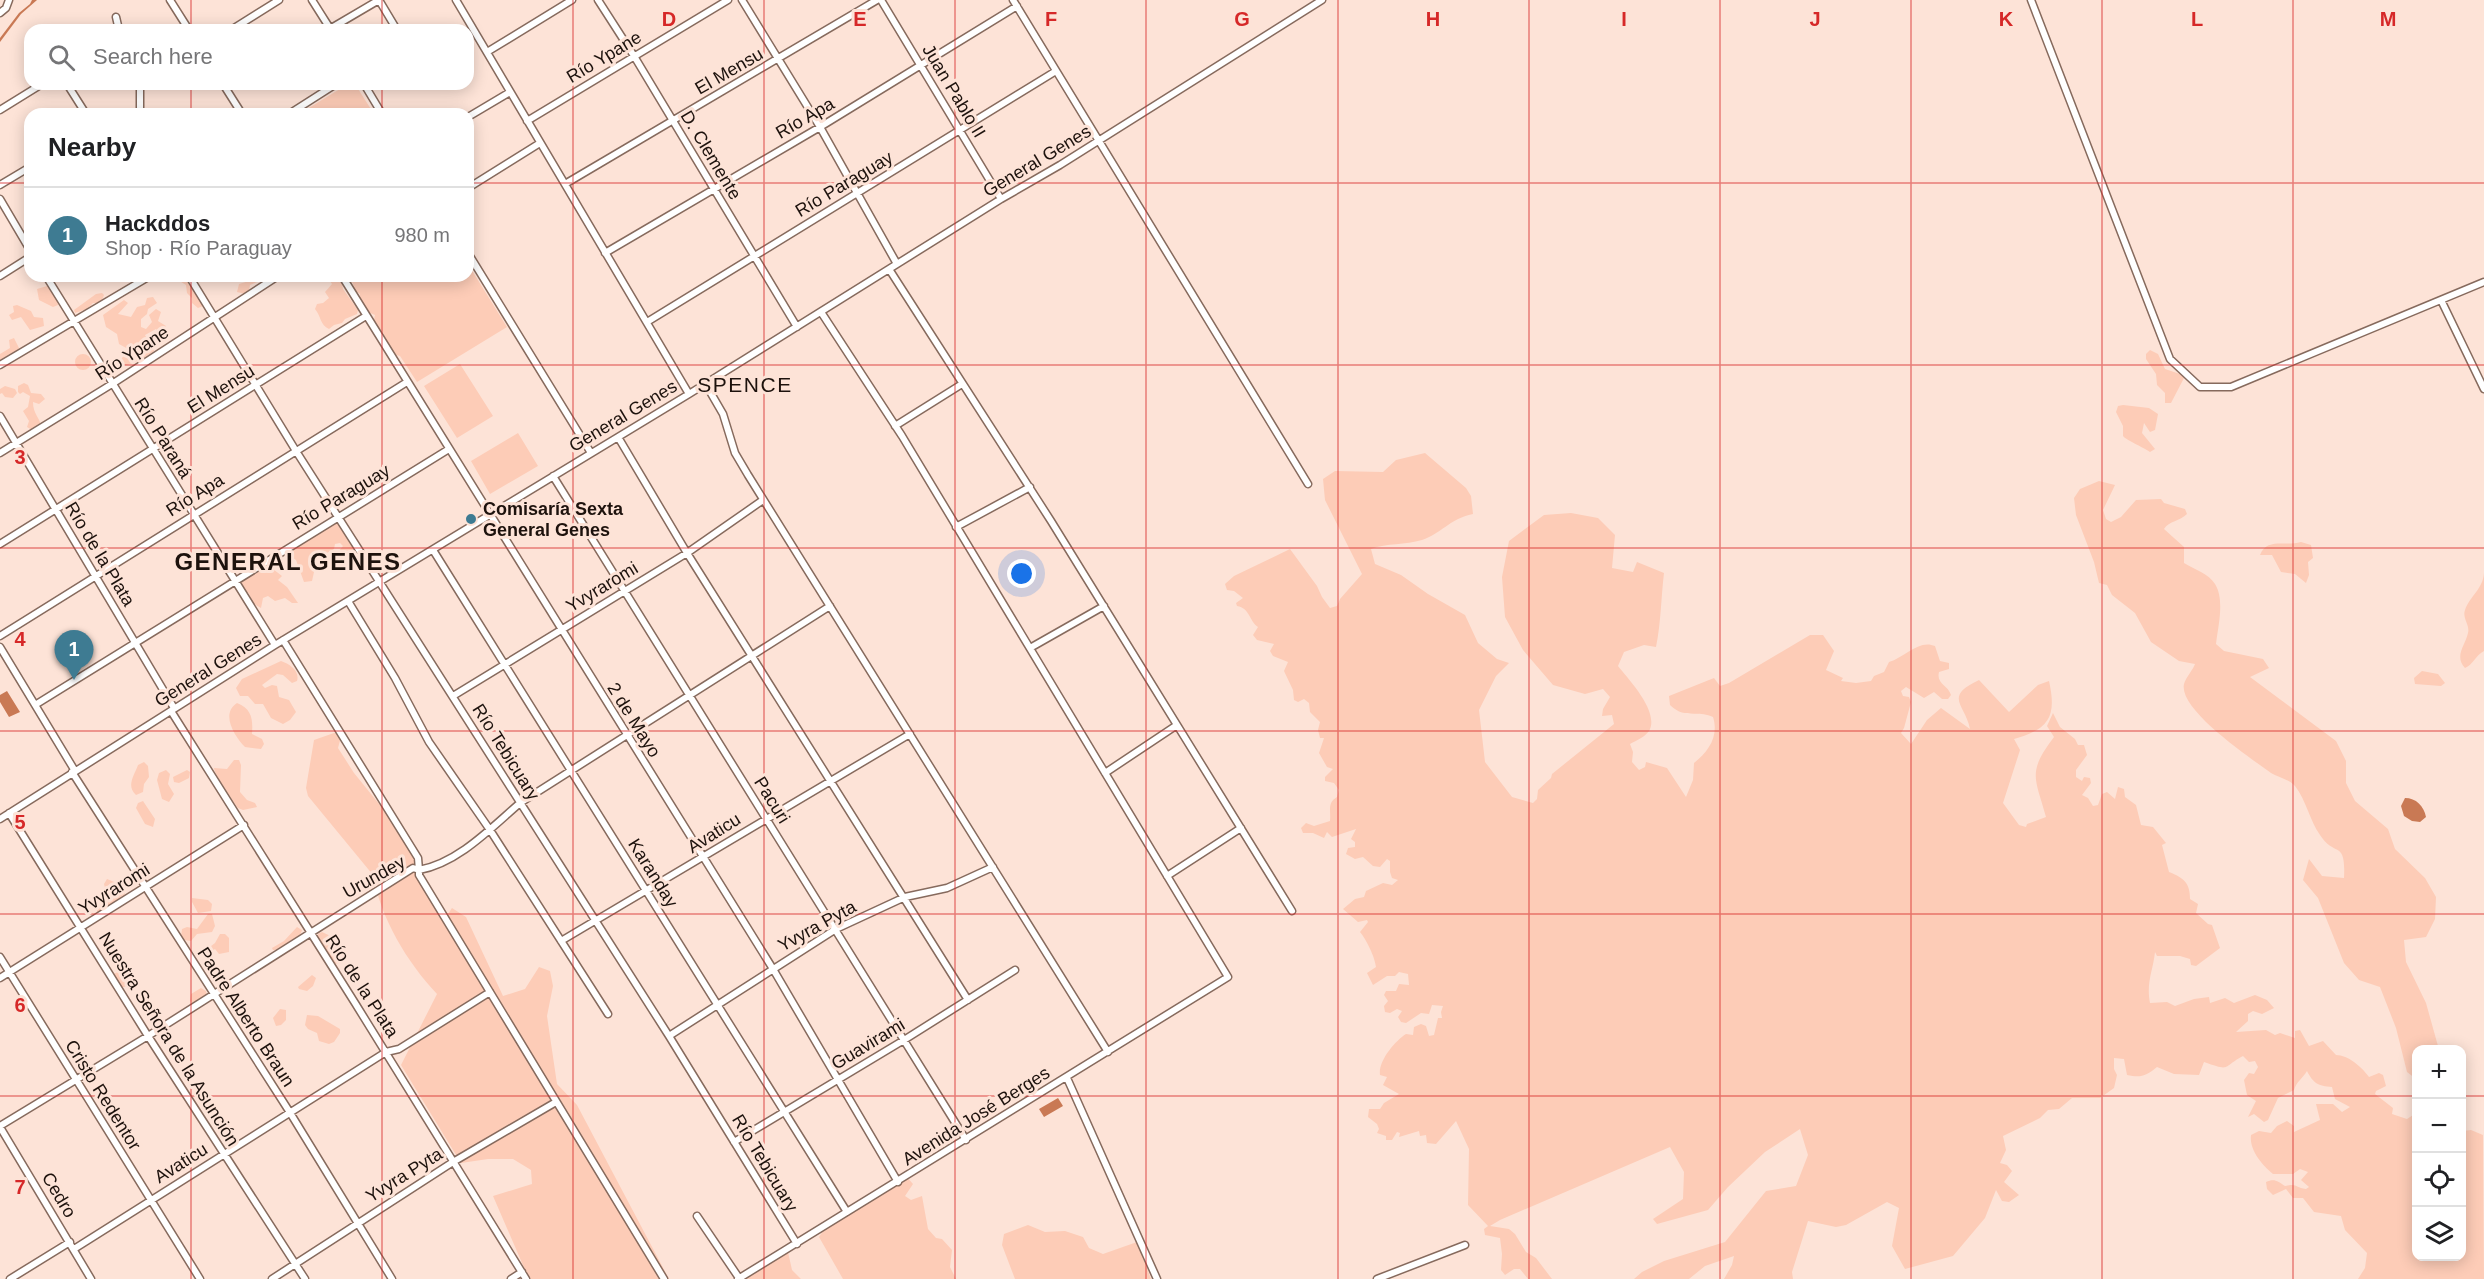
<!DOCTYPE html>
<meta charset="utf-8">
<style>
:root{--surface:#fff;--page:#f2f2f2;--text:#202124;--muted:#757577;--line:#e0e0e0;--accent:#3e7b92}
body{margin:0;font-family:Arial,sans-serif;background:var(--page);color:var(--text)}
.controls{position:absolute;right:18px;bottom:18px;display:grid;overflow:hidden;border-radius:12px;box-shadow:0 3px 15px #0003}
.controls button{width:54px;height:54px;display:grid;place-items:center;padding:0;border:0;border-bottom:2px solid var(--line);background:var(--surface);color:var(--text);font:30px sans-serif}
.you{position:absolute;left:1022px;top:574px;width:21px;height:21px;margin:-15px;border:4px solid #fff;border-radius:50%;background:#1a73e8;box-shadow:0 0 0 9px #1a73e833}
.badge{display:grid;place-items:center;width:39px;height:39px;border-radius:50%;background:var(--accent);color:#fff;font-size:20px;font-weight:700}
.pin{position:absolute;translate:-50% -50px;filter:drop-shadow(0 2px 3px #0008)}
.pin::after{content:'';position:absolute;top:32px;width:21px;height:18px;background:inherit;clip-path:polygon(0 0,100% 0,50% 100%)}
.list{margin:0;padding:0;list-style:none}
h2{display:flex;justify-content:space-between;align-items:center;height:78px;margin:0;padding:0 24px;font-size:26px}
h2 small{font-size:20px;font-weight:400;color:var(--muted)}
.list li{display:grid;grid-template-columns:39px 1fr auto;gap:18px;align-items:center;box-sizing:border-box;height:96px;padding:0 24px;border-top:2px solid var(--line)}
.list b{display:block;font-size:22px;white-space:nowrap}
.list p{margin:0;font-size:20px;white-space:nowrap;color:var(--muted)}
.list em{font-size:20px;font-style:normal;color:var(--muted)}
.icon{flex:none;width:33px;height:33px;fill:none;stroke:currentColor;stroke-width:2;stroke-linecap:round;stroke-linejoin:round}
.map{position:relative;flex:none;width:2484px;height:1279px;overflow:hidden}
.search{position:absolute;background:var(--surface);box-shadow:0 3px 15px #0003;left:24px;top:24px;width:450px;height:66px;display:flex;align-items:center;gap:15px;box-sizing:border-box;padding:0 21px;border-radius:18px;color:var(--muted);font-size:22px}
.panel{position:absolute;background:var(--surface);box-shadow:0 3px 15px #0003;left:24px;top:108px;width:450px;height:174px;border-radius:18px}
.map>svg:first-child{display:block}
.green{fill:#fdccb7}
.water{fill:#c97954}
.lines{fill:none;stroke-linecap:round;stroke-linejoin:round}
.street-casing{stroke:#866a5d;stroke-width:9}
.street{stroke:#fff;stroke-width:6}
.grid{fill:none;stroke:#d62828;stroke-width:1.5;stroke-opacity:0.55}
.poi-dot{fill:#3e7b92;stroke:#fde3d7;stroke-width:2}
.labels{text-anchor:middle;stroke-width:6;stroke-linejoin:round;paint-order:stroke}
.street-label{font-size:18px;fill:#1d120d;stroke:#fde3d7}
.poi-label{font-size:18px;font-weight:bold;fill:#1d120d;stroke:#fde3d7;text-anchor:start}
.quarter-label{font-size:21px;letter-spacing:1.5px;fill:#1d120d;stroke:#fde3d7}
.district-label{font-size:24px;font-weight:bold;letter-spacing:1.5px;fill:#1d120d;stroke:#fde3d7}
.grid-label{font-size:20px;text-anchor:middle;font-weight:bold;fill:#d62828;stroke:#fde3d7;stroke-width:6;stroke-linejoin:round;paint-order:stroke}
</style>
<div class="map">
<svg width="2484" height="1279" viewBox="0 0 2484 1279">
<rect width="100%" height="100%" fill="#fde3d7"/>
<path class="green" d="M348,84H355L374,114H299Z
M468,264L507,327L417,382L400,356L392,354C390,346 384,340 383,332L373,324L375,315L368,312L360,304V294L354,290L353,283L346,280L344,276H468Z
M177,276H190L203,306L198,308L192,303V298L187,293L186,285L178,280Z
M253,276H271L250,285L249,291L245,294L237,292L239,284L249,281Z
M327,276H337V281L342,283L343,289L358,310L357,314L345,319L342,323L334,325L329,329C320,325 321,316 315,309L317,304L323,303L329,298L325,292L332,284Z
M47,286L57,299L58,305L53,307L39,300L37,289Z
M102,293L104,295L101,303H93L87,309L75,313L74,310L96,294Z
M153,297L157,303L148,309L147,314L141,319V327L146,329L152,322L149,315L156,309L161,312L158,321L166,326L165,331L159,334L156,329L145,335L147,339L151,335L155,336L154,351C149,355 131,365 125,365L121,359L128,351V349L119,344L117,334L106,327L103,315L124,300L128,303L118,314L131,317L137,307L145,305L147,298Z
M17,305L31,311L34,317L43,318L44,326L30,330L21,317L12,320L9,315L14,312L13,306Z
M14,338L19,348L18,353L0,362V354L10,348L9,340Z
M2150,350L2158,354L2165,369L2180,374L2184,378L2171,403H2165V393L2157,385L2156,374L2146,359V354Z
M75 362a8 8 0 1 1 16 0a8 8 0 1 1-16 0Z
M460,364L493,416L457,438L424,386Z
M24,383L28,385L31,393L41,394L45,399L39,404L33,402C33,414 40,418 41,426L32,430L27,427L29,421L23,411L28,407L30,396L23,392L20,394L18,392V386Z
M5,386L15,389L17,393L13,398L5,397L2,393L0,394V389Z
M2123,405L2149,408L2158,414L2155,430L2150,432L2144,423L2142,433L2155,449L2150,452C2143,447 2126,440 2123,436V426L2116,412L2118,406Z
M518,433L538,466L490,494L471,461Z
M1425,453L1466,488L1471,496L1473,514C1449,519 1441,534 1422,540C1405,545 1387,543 1371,549L1375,564L1401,575L1428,594L1465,615L1478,643L1497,659L1509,663L1496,676L1479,710L1485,762L1512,797L1533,803L1537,799L1538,790L1551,778L1552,774L1614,724L1612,715L1602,716L1603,709L1610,697L1603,689L1585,694L1553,685L1523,650L1505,617L1502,577L1509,541L1544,515L1571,513L1598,518L1615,535L1612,568L1633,572L1637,562L1664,573C1661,598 1661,622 1656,647L1644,645L1624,652L1618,666C1629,680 1660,712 1649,731C1645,737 1637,740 1630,744L1633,752L1632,762L1639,770L1645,767L1646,762L1667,768L1686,797L1693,780L1694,763C1709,751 1719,736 1713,717C1697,709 1685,720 1670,705L1669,696L1714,678L1720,686L1729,683L1810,635H1823L1834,651L1826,670L1843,678L1841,681L1856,683L1871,681L1874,676L1884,672L1889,662C1905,657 1919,639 1935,646L1940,661L1949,663V669L1939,672C1936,684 1948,685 1951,695L1948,699H1942L1934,692L1924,698L1906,687L1901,691L1903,696L1909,697L1911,702L1904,728L1901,733L1911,744L1927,720L1941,708L1970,729C1965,704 1943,697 1979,680L2009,712L2038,685L2049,681C2057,717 2049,729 2014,739L2020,750L2003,803L2019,825L2026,827L2027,824L2046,817C2035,777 2027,773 2054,737L2047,726L2053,713L2060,727L2075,739L2078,745H2084L2087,755L2076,770V777L2082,781L2084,777L2090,778L2091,783L2082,795L2088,798L2093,806L2098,805L2102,794L2107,792L2115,799L2118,787L2124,789L2125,797L2136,805L2141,825L2153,827L2166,843L2162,845L2169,872C2184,878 2190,883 2190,899L2198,904L2196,913L2208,924L2212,925L2220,948L2196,966L2191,965L2190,959L2180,956H2157L2155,952C2153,971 2146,982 2150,1003L2167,1002L2175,1006L2194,999L2209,997L2210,1003L2225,998L2234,1003L2255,995L2267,1000L2274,1008L2262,1014L2253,1011L2248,1014V1021L2236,1032L2266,1030L2275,1035L2280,1033L2295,1038V1031L2300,1030L2309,1046L2323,1041L2336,1055C2348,1055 2362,1067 2369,1077L2379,1073L2383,1075L2386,1086L2376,1091L2375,1094L2393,1108L2392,1114L2407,1119L2416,1113V1256H2462V1131L2471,1130L2483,1135L2484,1279H2358L2365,1268L2367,1253L2345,1230L2341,1216L2314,1212L2303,1198H2293L2286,1189L2273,1195L2267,1189L2266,1182C2274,1178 2278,1181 2285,1186C2298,1183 2295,1188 2306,1189L2309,1187L2301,1180L2308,1172L2300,1169L2293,1174H2273C2262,1165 2249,1150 2251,1135L2259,1131L2271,1133L2277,1126L2287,1121L2294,1126V1132L2320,1120L2316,1104H2333L2342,1112L2350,1107L2335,1099L2332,1087C2318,1086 2313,1083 2307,1071C2303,1078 2296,1082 2294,1090L2278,1098L2268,1120L2264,1122L2254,1114L2248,1117L2256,1101L2247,1095L2244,1080L2249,1073L2254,1074L2258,1067L2255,1061L2249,1062L2243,1056C2222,1067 2232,1072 2204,1062L2199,1075L2174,1074L2157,1067C2146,1076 2141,1078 2127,1075L2124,1059L2114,1058V1069L2117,1075L2114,1088L2100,1098H2072L2059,1109L2048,1110L2040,1118L2003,1136L2006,1150L2000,1163L2007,1165L2012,1171L2004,1182L2019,1195L2009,1202L2002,1201L1996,1190L1985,1218L1953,1256L1905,1269L1892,1246L1899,1208L1887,1202L1846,1225L1836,1227L1808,1221L1792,1272L1793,1279H1724L1732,1265L1734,1256L1705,1266L1689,1279H1634L1642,1272L1664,1261L1725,1242L1766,1191L1796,1186L1808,1155L1800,1129L1765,1152L1728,1187L1708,1210L1657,1224L1653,1219L1683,1199L1684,1172L1670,1147L1500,1220L1490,1226L1509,1229L1515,1234L1526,1252L1536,1258L1552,1279H1528L1520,1269H1514L1505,1275L1501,1270L1502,1254L1500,1238L1485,1235L1484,1229L1488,1226L1468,1205L1469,1149L1456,1121L1436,1144L1427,1143L1426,1135L1420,1136L1419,1131L1399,1137L1400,1133L1397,1132L1392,1140H1386V1136L1377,1133L1379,1129L1377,1124L1368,1117L1369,1109H1380L1384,1103L1399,1094L1383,1085L1387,1077L1380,1075C1378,1061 1395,1041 1406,1034L1413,1035L1414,1027L1421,1024L1426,1026L1429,1036L1434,1035L1438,1018H1442L1441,1012L1443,1006L1432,1005L1429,1014L1421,1013L1406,1023L1401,1022L1398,1017L1402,1011L1397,1009L1390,1013L1385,1012L1384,1006L1388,1001L1384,995L1386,991H1396L1399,984L1409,985L1408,974L1399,972L1395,976H1387L1373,985L1367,973L1376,967C1375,957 1366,939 1360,932L1368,922L1367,920L1358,922L1343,909L1355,899L1364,897L1366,891L1383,883L1392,885L1398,880L1392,878L1390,872V861L1387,859L1380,867L1373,866L1363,857L1355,859L1346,854L1348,848L1355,847V842L1351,839L1356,829L1332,837L1327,832L1324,838L1313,833H1303L1301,828L1306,823L1314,826L1330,821C1331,810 1327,803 1337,797L1339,790L1334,783L1325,781V777L1333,769L1327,767L1319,753L1324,738H1320L1318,730L1320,722L1310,712L1309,703L1304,699L1298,702L1294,700L1293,690L1284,671L1288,662L1273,656L1270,651L1274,644L1257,640L1253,635L1258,627C1249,621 1250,608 1237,606L1236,603L1243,598L1234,591L1227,590L1225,584L1234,576L1290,549L1317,586L1322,597L1330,608L1337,606L1340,599L1362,574L1325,500L1323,479L1335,471L1383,472L1396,460Z
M2099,481L2115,485L2103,510L2106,519L2111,522L2121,517L2136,500L2161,499L2164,503L2185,509L2187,514C2180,521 2169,521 2164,529L2184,547V563C2194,569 2209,574 2215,584C2225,600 2218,627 2216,644L2224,651L2263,659L2269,668L2250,677L2336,741L2346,761V783L2355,801L2388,829L2395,849L2425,878L2436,897L2435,919L2426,937L2404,940L2406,962L2426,1003L2438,1046V1049L2416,1050V1079L2407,1072L2396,1028L2380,987L2359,980L2344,963L2318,898L2303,880L2309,859L2322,876L2344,878C2346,839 2335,858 2320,835C2310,821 2306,800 2295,786C2290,780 2278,777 2271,773C2252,759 2178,710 2184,684C2186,677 2193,670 2195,664L2179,661L2151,642L2135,613L2112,595L2107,585L2099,583L2094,562L2076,515L2074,498L2080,489Z
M331,522L337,523L354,545L353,551L344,558H341L338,552L343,546L340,543L335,544L334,549L327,553L323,561L325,568L321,572H314L312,581L304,582L296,560L289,555L288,550L316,535Z
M2301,542L2311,545L2313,558L2308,562L2309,575L2306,583L2295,574L2281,572L2272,555H2260C2267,537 2286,547 2301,542Z
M269,566L282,576L278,580L287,587L298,603H292L285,598L275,601L268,596L263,598L261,608L252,603L249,593L242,591L239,582Z
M2484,573V651C2475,656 2473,665 2465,668C2454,656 2465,646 2468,633C2470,625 2462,618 2465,610C2470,596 2483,589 2484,573Z
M281,661C290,664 300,671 297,681L292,683L283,675L277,674L262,685L265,688L272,685L277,686L279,697L289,700L296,712L290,720L283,724L271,718L263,704H255L248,696H240L236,688L242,679Z
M2422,671L2438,674L2445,683L2441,686L2415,684L2414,678Z
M237,703C252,709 253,719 252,734L262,739L264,744L261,749L245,747C235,737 220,714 237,703Z
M334,733H342L338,748L354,773L388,815L424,876L431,897L446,917L452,908L466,917L503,996L525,989L539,967L550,971L553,986L547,1016L557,1084L577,1105L669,1279H529L493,1196L532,1184L531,1170L513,1159H488L461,1163L401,1065L437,994C407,962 381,919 373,875L308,796L306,788L314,740Z
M234,760H239L241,765L240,792L247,800L255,803L257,807L243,810L238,808C233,801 214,774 214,768L227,769Z
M144,762L148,766L149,777L144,784L143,792L136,795C126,786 134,776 138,765Z
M166,770L170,774L168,784L174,794L169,802L162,799L157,780L159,773Z
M187,770L190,772L189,778L179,783L174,782L173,777Z
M143,801L155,819L153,827L145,824L136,808L138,803Z
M107,879L124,886L125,894L120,897L113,911L97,913V908L108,900L104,884Z
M192,898L208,900L212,904L211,911L198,913L192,902Z
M208,914H212L215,926L212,932L197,934L191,941L184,940L181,937L182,929L187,927L197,929Z
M297,927L302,930C300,940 283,951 273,950L272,948L284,941Z
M322,932L339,940L343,956L339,963L334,964C327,957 325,947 318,939V934Z
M220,934H225L229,938V952L219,954L215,949L207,954L206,950L215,943Z
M125,968H134V978L125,987H121L112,975Z
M312,975L316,978L313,986L307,991L299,989L298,987Z
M201,988L206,991L207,995L193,1004L190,1001L191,994Z
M280,1009L286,1010V1020L281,1025L276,1026L273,1018Z
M307,1015L318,1016L340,1029V1033L334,1042L329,1044L319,1041L317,1033L308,1029L305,1025Z
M906,1176L913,1184L905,1196L911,1200L922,1196L928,1229L936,1238L942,1239L952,1250L950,1267L956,1279H843L819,1237L823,1231L878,1197Z
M1028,1225L1045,1232L1065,1231L1083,1237L1089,1248L1103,1254L1137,1242L1151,1279H1015L1002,1245L1004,1234Z
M788,1252L792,1270L801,1279H744Z"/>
<path class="water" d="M32,0H37L21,14L0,42V38L19,13L30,4Z
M7,691L20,712L9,717L0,702V695Z
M2405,798C2416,798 2424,806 2426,817L2420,822L2412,821L2404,816L2401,806Z
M1058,1098L1063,1106L1044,1117L1039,1109Z"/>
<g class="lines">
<g class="street-casing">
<path id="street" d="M170,0L189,30
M312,0L331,30
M379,0L397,30
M456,0L689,394
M598,0L634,56L797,327
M742,0L820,127L897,264
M881,0L1001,199
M1013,0L1308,484
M2031,0L2170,359L2200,387H2231L2484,282
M0,13L6,8L9,0
M116,17L119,30
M231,30L279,0
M328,30L379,0
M487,52L572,0
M67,84L86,114
M223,84L242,114
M364,84L382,114
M0,110L42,84
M140,114V84
M289,114L336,84
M468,117L510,92
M527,121L728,0
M565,184L877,0
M0,185L30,167
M468,188L540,143
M0,199L30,250
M468,253L591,453
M605,253L820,127L1017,6
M889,269L1051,521L1292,911
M0,276L30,257
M46,276L275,645
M189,276L296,451L669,1036L797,1244
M342,276L773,969L898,1182
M2441,300L2484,389
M647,322L1056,71
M0,365L150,276
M705,383L723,414L735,453L748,475L1108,1052
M0,416L174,708
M895,426L962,384
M618,437L687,553L968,1000
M0,453L112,384L278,276
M553,476L966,1140
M956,527L1030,487
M0,544L366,316
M433,550L847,1212
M348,601L395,678L429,742L490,830L608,1014
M0,636L407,382
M283,640L418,858L419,870C458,863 491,828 520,803L830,606
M0,647L75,771
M1030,648L1104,606
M453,696L687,553L763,500
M35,705L449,449
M171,711L355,1003L526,1279
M72,772L289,1111L392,1279
M1105,773L1177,725
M9,813L148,1036L305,1279
M0,819L275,645L689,394L1001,199L1060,165L1322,0
M1167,876L1241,828
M561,941L910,734
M0,957L200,1279
M0,978L244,825
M669,1036L836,929L905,897L947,888L993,867
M1067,1078L1157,1279
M0,1126L148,1036L413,868L419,870V875L664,1279
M0,1127L91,1279
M734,1142L904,1040L1015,970
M697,1216L739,1278
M74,1249L386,1052L399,1049L490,992
M10,1279L70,1242
M272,1279L453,1162L556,1102
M511,1279L522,1272
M738,1279L1228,977L902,436L821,312
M1377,1279L1465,1245"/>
</g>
<use href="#street" class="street"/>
</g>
<path class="grid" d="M191,0V30M382,0V30M573,0V1279M764,0V1279M955,0V1279M1146,0V1279M1338,0V1279M1529,0V1279M1720,0V1279M1911,0V1279M2102,0V1279M2293,0V1279M191,84V114M382,84V114M0,183H30M468,183H2484M191,276V1279M382,276V1279M0,365H2484M0,548H2484M0,731H2484M0,914H2484M0,1096H2416M2462,1096H2484"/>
<circle class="poi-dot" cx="471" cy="519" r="6"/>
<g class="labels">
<g class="street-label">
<text transform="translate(604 57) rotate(-31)" y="6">Río Ypane</text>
<text transform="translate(729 71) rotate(-30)" y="6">El Mensu</text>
<text transform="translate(954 91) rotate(59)" y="6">Juan Pablo II</text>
<text transform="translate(805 118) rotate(-30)" y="6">Río Apa</text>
<text transform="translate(711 155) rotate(59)" y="6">D. Clemente</text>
<text transform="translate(1037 161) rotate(-31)" y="6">General Genes</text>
<text transform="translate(844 184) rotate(-31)" y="6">Río Paraguay</text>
<text transform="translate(132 353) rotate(-33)" y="6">Río Ypane</text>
<text transform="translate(221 389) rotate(-32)" y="6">El Mensu</text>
<text transform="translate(623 416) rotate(-31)" y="6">General Genes</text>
<text transform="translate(163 438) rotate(58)" y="6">Río Paraná</text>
<text transform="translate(195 495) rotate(-32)" y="6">Río Apa</text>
<text transform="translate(341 497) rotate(-31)" y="6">Río Paraguay</text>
<text transform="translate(100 554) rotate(59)" y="6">Río de la Plata</text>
<text transform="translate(602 587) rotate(-31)" y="6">Yvyraromi</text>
<text transform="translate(208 670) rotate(-32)" y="6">General Genes</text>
<text transform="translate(634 720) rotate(58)" y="6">2 de Mayo</text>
<text transform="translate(506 752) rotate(58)" y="6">Río Tebicuary</text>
<text transform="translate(772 800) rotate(58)" y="6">Pacuri</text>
<text transform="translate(714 833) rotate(-32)" y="6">Avaticu</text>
<text transform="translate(653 873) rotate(58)" y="6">Karanday</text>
<text transform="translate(374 877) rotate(-29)" y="6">Urundey</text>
<text transform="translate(114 889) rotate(-32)" y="6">Yvyraromi</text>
<text transform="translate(817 926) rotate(-29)" y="6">Yvyra Pyta</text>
<text transform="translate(362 986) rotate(57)" y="6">Río de la Plata</text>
<text transform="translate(246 1017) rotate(57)" y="6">Padre Alberto Braun</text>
<text transform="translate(169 1039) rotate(58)" y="6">Nuestra Señora de la Asunción</text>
<text transform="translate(868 1044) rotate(-31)" y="6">Guavirami</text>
<text transform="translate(103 1095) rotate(58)" y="6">Cristo Redentor</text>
<text transform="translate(976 1116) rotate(-32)" y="6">Avenida José Berges</text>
<text transform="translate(181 1163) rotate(-32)" y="6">Avaticu</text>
<text transform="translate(765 1163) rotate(59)" y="6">Río Tebicuary</text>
<text transform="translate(404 1175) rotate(-32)" y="6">Yvyra Pyta</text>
<text transform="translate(59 1195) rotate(59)" y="6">Cedro</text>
</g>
<g class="poi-label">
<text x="483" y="515">Comisaría Sexta<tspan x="483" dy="21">General Genes</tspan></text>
</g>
<g class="quarter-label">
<text x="745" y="392">SPENCE</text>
</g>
<g class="district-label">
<text x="288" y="570">GENERAL GENES</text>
</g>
</g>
<g class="grid-label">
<text x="669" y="26">D</text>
<text x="860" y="26">E</text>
<text x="1051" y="26">F</text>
<text x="1242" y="26">G</text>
<text x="1433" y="26">H</text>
<text x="1624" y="26">I</text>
<text x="1815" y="26">J</text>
<text x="2006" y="26">K</text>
<text x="2197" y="26">L</text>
<text x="2388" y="26">M</text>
<text x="20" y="464">3</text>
<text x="20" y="646">4</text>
<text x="20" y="829">5</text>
<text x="20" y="1012">6</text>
<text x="20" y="1194">7</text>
</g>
</svg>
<div class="controls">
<button>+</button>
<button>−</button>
<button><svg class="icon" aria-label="locate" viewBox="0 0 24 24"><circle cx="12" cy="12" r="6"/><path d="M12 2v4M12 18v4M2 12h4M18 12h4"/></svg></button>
<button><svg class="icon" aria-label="layers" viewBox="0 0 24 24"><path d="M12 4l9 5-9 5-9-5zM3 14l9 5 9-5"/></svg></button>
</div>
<div class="you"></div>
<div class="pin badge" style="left:74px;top:680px">1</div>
<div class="search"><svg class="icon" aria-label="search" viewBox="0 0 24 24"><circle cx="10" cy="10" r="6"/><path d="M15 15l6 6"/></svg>Search here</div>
<section class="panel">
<h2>Nearby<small></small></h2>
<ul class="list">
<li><span class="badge">1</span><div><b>Hackddos</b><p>Shop · Río Paraguay</p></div><em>980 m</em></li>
</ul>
</section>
</div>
